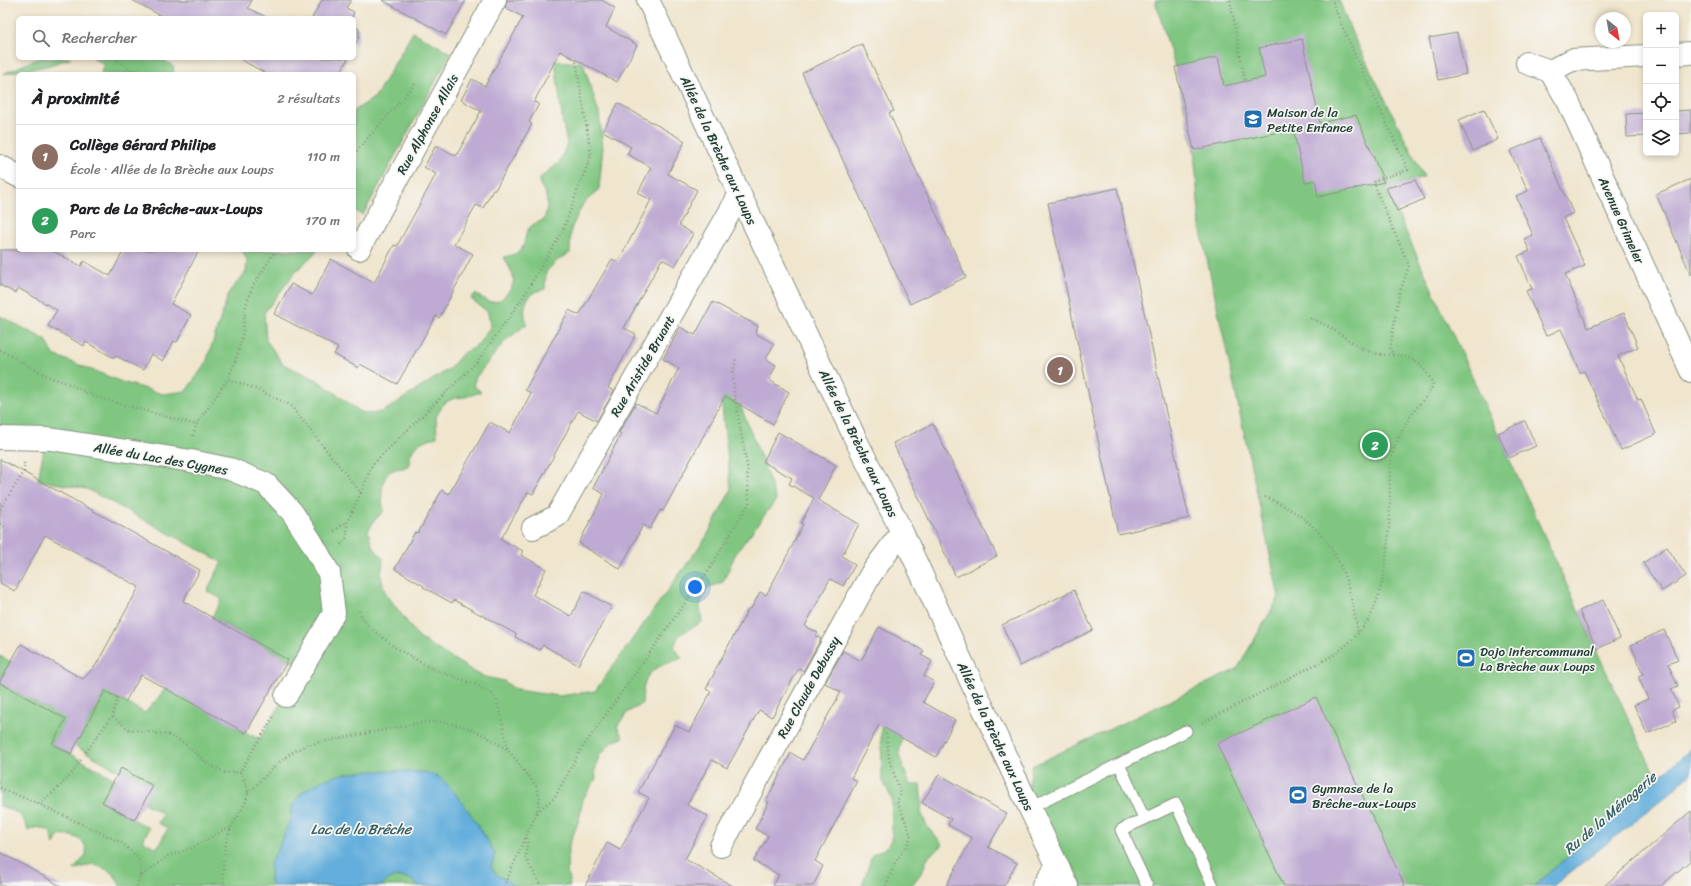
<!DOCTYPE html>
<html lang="fr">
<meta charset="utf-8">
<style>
:root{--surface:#fff;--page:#f2f2f2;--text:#202124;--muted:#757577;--line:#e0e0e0;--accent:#1f6fb2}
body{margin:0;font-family:Sriracha,sans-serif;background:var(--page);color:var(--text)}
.controls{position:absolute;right:12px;top:12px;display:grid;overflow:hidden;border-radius:6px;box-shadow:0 2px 6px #0003}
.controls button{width:36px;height:36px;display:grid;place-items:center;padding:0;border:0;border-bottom:1px solid var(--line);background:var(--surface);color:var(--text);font:20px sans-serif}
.compass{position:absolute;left:1595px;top:12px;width:36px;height:36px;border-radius:50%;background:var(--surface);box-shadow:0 2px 6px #0003;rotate:149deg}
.you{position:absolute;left:695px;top:587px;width:14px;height:14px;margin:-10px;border:3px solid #fff;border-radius:50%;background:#1a73e8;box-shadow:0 0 0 6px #1a73e833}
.badge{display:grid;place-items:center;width:26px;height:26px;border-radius:50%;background:var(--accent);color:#fff;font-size:13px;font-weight:700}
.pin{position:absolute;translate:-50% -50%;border:2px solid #fff;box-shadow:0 1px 4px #0006}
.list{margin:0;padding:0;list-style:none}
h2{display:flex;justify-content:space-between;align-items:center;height:52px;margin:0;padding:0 16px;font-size:17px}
h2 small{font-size:13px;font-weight:400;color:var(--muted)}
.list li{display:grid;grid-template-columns:26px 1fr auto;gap:12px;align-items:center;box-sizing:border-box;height:64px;padding:0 16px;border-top:1px solid var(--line)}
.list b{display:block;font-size:15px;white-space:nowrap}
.list p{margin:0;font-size:13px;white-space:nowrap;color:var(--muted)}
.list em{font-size:13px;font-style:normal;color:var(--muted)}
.icon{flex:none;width:22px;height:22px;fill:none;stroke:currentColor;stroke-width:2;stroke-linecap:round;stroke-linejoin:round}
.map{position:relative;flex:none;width:1691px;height:886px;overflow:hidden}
.search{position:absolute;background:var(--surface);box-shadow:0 2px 6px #0003;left:16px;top:16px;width:340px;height:44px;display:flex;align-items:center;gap:10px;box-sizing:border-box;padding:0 14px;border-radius:6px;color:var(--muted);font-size:15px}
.panel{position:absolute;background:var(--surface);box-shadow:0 2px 6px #0003;left:16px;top:72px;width:340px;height:180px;border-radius:6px}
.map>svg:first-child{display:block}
.green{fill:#80c681;stroke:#50825a}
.water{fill:#64aedc;stroke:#427688}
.building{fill:#bfaad3}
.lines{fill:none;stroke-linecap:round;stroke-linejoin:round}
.lane-casing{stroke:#889180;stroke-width:13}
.street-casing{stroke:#889180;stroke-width:24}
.path{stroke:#889180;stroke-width:2.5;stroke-dasharray:1 3;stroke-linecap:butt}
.lane{stroke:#fff;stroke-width:11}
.street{stroke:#fff;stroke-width:22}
.labels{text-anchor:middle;stroke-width:3.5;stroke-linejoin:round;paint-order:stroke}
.poi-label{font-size:13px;fill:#1f3d34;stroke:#f6f6f2;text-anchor:start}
.street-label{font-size:13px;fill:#1f3d34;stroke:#f6f6f2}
.water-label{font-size:14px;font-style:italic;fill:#345f66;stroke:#f6f6f2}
</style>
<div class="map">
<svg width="1691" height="886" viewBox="0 0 1691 886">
<rect width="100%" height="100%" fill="#f6f6f2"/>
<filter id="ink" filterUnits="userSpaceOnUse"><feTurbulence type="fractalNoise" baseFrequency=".025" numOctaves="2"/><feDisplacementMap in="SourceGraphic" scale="8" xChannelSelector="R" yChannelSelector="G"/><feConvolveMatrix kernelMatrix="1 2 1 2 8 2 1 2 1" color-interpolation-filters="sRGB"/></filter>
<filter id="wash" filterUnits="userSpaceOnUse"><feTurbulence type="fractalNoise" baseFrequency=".012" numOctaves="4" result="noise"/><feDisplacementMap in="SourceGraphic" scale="16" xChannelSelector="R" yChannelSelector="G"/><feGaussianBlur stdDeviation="0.9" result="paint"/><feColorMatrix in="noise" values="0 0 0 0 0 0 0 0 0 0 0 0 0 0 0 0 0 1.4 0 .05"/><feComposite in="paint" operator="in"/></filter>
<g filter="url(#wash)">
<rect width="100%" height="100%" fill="#f0e5cd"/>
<path class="green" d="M1155,0H1339L1351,31L1424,177L1386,188L1605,669L1657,779L1534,886H1067L1028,790L1032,766L1237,669L1279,597L1200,226L1194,150L1175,67Z
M413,32L451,53L363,215L354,210V111L375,97Z
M39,58H71L47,66L3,74Z
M93,58H161L174,67L173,74H101L103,64Z
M555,61L583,63L599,113L603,147L599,189L583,204L571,229L570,253L558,260L546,272L545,289C526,293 521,305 527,324L505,341L476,377L473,385L481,392L465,397L455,398L444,403L436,417L437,437C419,441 409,447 409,467C405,468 398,468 393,470C379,477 381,499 384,511L374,521L368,531L372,545L383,559L381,577L385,592L419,638L481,676L504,681L516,690L559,696L595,691L707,536L731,490L717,362L749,360L740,405L763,462L776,500L736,553L723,582L707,588L700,606L702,622L679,635L674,647L682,658C652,669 643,669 642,704L628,712L617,726L623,738L612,742L599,756L595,770L596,779L583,799L579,820L568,848L567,871L570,886H120C115,871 106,869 92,864L74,870C77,865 84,859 86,854C89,840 71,834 61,835L57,838L54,844L50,831L37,827L28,831C23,814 16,811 0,806V683L51,711L78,699L52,744L115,779L102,802L149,828L143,841L157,848L168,828L158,823L163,814L144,803L153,786L119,771L75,746L105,691L145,713L166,688L246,733L260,739L302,667L212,617L222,599L207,591L222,562L87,489L38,480L44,449L0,438V316L46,340L54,355L122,382L163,394L186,391L206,363L229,292L246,272L247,260L242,250H318L296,271L264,313L266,340L283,364L317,380L361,412L372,414L384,411L449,369L463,353L472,349L480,342L490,327L488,312L471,299L475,294L490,302L499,301C520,282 515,279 504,257C540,250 511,229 544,220C548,206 549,196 540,185V178L559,163L567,144L563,124Z
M0,656L11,662L0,681Z
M906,714L899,755L910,785H920L922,803L921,812L928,828L943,845L928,857L922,872L911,886H862L872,855L884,849L892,840V799L882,779L881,727Z"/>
<path class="water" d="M1691,749V773L1668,795L1553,886H1534Z
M367,771C382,771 423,770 435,775C453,783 485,835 495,854L491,867L496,874L516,886H418C409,874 390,874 382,886H271L270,882V863L278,849L291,817L293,804L302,792L323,780L338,775Z"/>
<g id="blocks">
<path class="building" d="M132,0H252L248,8L268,18H165Z
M322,0H351L346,8L354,12L352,18H312Z
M382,0H466L446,35Z
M507,0H602L615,8L606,27L637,45L617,82L560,51L534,102L539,104L529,122L532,124L513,158L495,190H493L483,208L476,205L454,244L473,254L439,318L436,316L397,384L360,364L358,368L334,354L338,348L274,314L291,284L312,295L331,259L374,283L394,245L397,246L436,174L424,167L436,145L456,156L481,111L461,100L472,79L485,86L523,17L505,7Z
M354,26L359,29V37L354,47Z
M1457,33L1466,74L1438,80L1429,38Z
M1302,39L1320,123L1356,115L1384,182L1318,197L1315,180L1305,182L1293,129L1194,150L1175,67L1218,57L1224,86L1265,77L1259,48Z
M862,44L894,111L889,113L966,277L910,304L802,73Z
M238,58H348L340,74H267Z
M618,103L685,141L668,174L697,190L679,225L693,234L675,266L662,259L624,328L636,334L608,388L614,391L597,421L578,411L533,494L528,492L501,539L523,551L521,555L546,569L533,595L571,616L584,591L612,607L578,665L543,645L540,650L515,637L516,634L454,600L452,603L423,587L424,586L395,569L415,532L418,533L442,490L449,494L490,422L510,433L531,393L525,390L569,310L579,315L612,259L618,262L651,200L638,193L651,167L627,154L631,147L603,131Z
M1484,109L1498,139L1473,151L1459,120Z
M1691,110V133L1676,134V111Z
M1646,113V136L1627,137L1626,114Z
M1540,138L1573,213L1563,218L1585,266L1565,274L1588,328L1624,313L1638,347L1618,356L1638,400L1641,399L1656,434L1621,450L1584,371L1580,373L1561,329L1546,336L1526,291L1532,289L1518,256L1530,251L1524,239L1533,235L1516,196L1528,191L1510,151Z
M1691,179V275L1656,194Z
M1415,180L1424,199L1397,211L1386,188Z
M1117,188L1189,518L1118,534L1048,203Z
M0,250H51L81,266L84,261L110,276L124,250H199L171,304L191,315L177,342L174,341L163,361L151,354L143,370L116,356L114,358L86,342L84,346L48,326L57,310L18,288L15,293L0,285Z
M713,302L758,326L755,333L774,344L766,359L776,365L769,380L789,392L773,424L725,396L663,511L660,510L650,529L643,525L620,569L579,543L604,494L593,488L621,434L619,432L636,403L656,413L679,368L663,359L680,327L695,335Z
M1525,421L1536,446L1509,458L1498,433Z
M933,424L997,556L956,577L893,443Z
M778,432L836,465L818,500L859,524L842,556L855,565L843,586L830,579L805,626L818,633L816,636L821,639L803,671L799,668L772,717L759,710L727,768L712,760L687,805L708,816L685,859L733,886H585L607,843L620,850L649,798L638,792L675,725L689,732L711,692L706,689L715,672H714L749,608L751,609L760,592L766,595L770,588L788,554L803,524L801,523L814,498L789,484L792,478L763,462Z
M0,459L200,570L183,601L288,660L246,733L141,675L125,702L105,691L71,754L52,744L66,719L0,683V681L21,644L83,679L96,665L139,587L45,535L15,591L0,583Z
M1667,547L1686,576L1662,591L1643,563Z
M1074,590L1093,630L1020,666L1002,625Z
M1603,600L1620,638L1597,649L1579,611Z
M879,627L924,651L921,655L932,661L924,676L934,682L923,702L955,720L936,757L879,725L851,778L857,781L815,861L823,866L813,886H773L779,875L754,861L768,836L755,829L769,802L766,801L791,753L803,760L841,692L825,683L843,651L861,661Z
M1664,630L1678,660L1668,664L1678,686L1671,689L1679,707L1672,710L1676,721L1647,734L1634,705L1648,699L1638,676L1643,674L1631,645Z
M1316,697L1405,886H1284L1217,744Z
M121,768L153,786L134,820L102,802Z
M939,774L1007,814L988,847L1017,863L1004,886H946L972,838L948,825L951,819L922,803Z
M1691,811V860L1661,886H1604Z
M0,852L61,886H0Z"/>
</g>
</g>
<g filter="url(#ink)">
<use href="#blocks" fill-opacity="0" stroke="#889180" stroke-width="1"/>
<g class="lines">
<g class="lane-casing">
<path id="lane" d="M1119,764L1144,818
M1030,808L1186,731
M1147,886L1121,830L1176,804L1213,886"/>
</g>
<g class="street-casing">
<path id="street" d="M648,0L855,438L902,532L1015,777L1067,886
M1676,54L1691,53
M1646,56L1572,60L1550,71L1568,101L1691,371
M1527,63L1550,71
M0,166L18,176
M359,249L495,0
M0,438L50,439L191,461L230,469L266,484L292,512L311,541L329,573L334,613L286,696
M533,528L557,516L740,194
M721,846L871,574L902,532
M1044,886L1057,865"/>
</g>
<path class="path" d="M1230,0L1245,82
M114,58L129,69L140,74
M354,154L417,82
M276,250L254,284L246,305L242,338L236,359L228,379L256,389L290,405L361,493L347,522V537L341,545
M1306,320L1311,318C1317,321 1324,324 1331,328C1352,341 1365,356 1393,355
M0,350L51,378L67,383L96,397L196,425
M193,436L196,425L228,379
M361,493L372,465L476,363L522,299L563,230L591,155L576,61
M1265,497C1332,525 1346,565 1358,632
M0,509L24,472V462
M0,524L7,528
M334,531L346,522
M359,611L366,624L396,648L431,668L476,685L494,695L500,711L508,750
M118,698L112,716L128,729L169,735L184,743L209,765L226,773L240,772
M1202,723L1332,656C1346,647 1359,634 1368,620C1386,591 1389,538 1390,504C1390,488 1388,471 1392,456C1396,439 1405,423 1415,410C1421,401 1429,395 1433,385C1430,375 1419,362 1409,358C1404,356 1398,356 1393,355L1390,349L1399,294L1409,266L1377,192L1374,181L1408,170L1341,24L1332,0
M86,752L112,716
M81,760C70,778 56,791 39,804L122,843L137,857L140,863L141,871L139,878
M0,788L39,804
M248,793L277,764L288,755L306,745L424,722H443L466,727L484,735L508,750L536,786L540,799L537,812L504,886
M537,812L555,797L580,751L710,568L749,503L747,466L734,393L733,373L736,358
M527,838L526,859L541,886
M137,886L139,878L168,856L194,847L223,830L231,828
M224,886C222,866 223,847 231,828C235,818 248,804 248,792C248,785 243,778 240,772L273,717
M886,886L895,862L906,848L911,835L897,801L901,794L889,759L886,732"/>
<use href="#lane" class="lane"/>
<use href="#street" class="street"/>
</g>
</g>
<defs>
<g id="school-square" transform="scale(1)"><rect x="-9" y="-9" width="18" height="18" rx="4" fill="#1f6fb2" stroke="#f6f6f2"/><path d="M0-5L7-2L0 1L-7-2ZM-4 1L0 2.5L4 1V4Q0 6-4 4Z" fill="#fff"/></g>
<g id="stadium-square" transform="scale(1)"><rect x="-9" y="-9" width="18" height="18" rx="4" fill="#1f6fb2" stroke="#f6f6f2"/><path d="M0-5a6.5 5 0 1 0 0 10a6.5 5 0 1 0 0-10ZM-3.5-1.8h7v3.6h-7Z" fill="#fff"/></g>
</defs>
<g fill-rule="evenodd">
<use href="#school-square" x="1253" y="119"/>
<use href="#stadium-square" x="1466" y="658"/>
<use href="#stadium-square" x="1298" y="795"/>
</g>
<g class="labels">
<g class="poi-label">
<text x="1267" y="117">Maison de la<tspan x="1267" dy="15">Petite Enfance</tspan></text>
<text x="1480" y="656">Dojo intercommunal<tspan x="1480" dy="15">La Brèche aux Loups</tspan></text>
<text x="1312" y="793">Gymnase de la<tspan x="1312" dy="15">Brêche-aux-Loups</tspan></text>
</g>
<g class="street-label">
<text transform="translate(427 124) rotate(-61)" y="5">Rue Alphonse Allais</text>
<text transform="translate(719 150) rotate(65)" y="5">Allée de la Brèche aux Loups</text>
<text transform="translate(1622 220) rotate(66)" y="5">Avenue Grimeler</text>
<text transform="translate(642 366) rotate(-60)" y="5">Rue Aristide Bruant</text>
<text transform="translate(859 443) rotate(64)" y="5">Allée de la Brèche aux Loups</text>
<text transform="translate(161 458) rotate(10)" y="5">Allée du Lac des Cygnes</text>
<text transform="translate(808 687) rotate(-61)" y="5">Rue Claude Debussy</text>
<text transform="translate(996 736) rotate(65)" y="5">Allée de la Brèche aux Loups</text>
</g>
<g class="water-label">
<text transform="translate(1610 813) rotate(-41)" y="5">Ru de la Ménagerie</text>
<text x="361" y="834">Lac de la Brêche</text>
</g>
</g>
</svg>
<div class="controls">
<button>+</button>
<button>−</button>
<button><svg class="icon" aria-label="locate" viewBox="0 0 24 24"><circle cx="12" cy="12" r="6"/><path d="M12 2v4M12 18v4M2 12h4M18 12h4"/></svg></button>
<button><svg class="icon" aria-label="layers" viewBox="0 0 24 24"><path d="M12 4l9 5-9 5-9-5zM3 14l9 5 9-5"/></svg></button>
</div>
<svg class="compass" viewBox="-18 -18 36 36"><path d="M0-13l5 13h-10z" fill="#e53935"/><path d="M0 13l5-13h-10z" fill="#757577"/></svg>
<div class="you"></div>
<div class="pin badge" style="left:1060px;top:370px;background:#8d6e63">1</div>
<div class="pin badge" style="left:1375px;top:445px;background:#2e9e5b">2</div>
<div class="search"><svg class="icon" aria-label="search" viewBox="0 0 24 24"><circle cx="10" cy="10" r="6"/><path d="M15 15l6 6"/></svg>Rechercher</div>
<section class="panel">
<h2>À proximité<small>2 résultats</small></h2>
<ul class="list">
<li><span class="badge" style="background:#8d6e63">1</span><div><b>Collège Gérard Philipe</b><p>École · Allée de la Brèche aux Loups</p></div><em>110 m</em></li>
<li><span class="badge" style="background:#2e9e5b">2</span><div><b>Parc de La Brêche-aux-Loups</b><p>Parc</p></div><em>170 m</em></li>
</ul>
</section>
</div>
